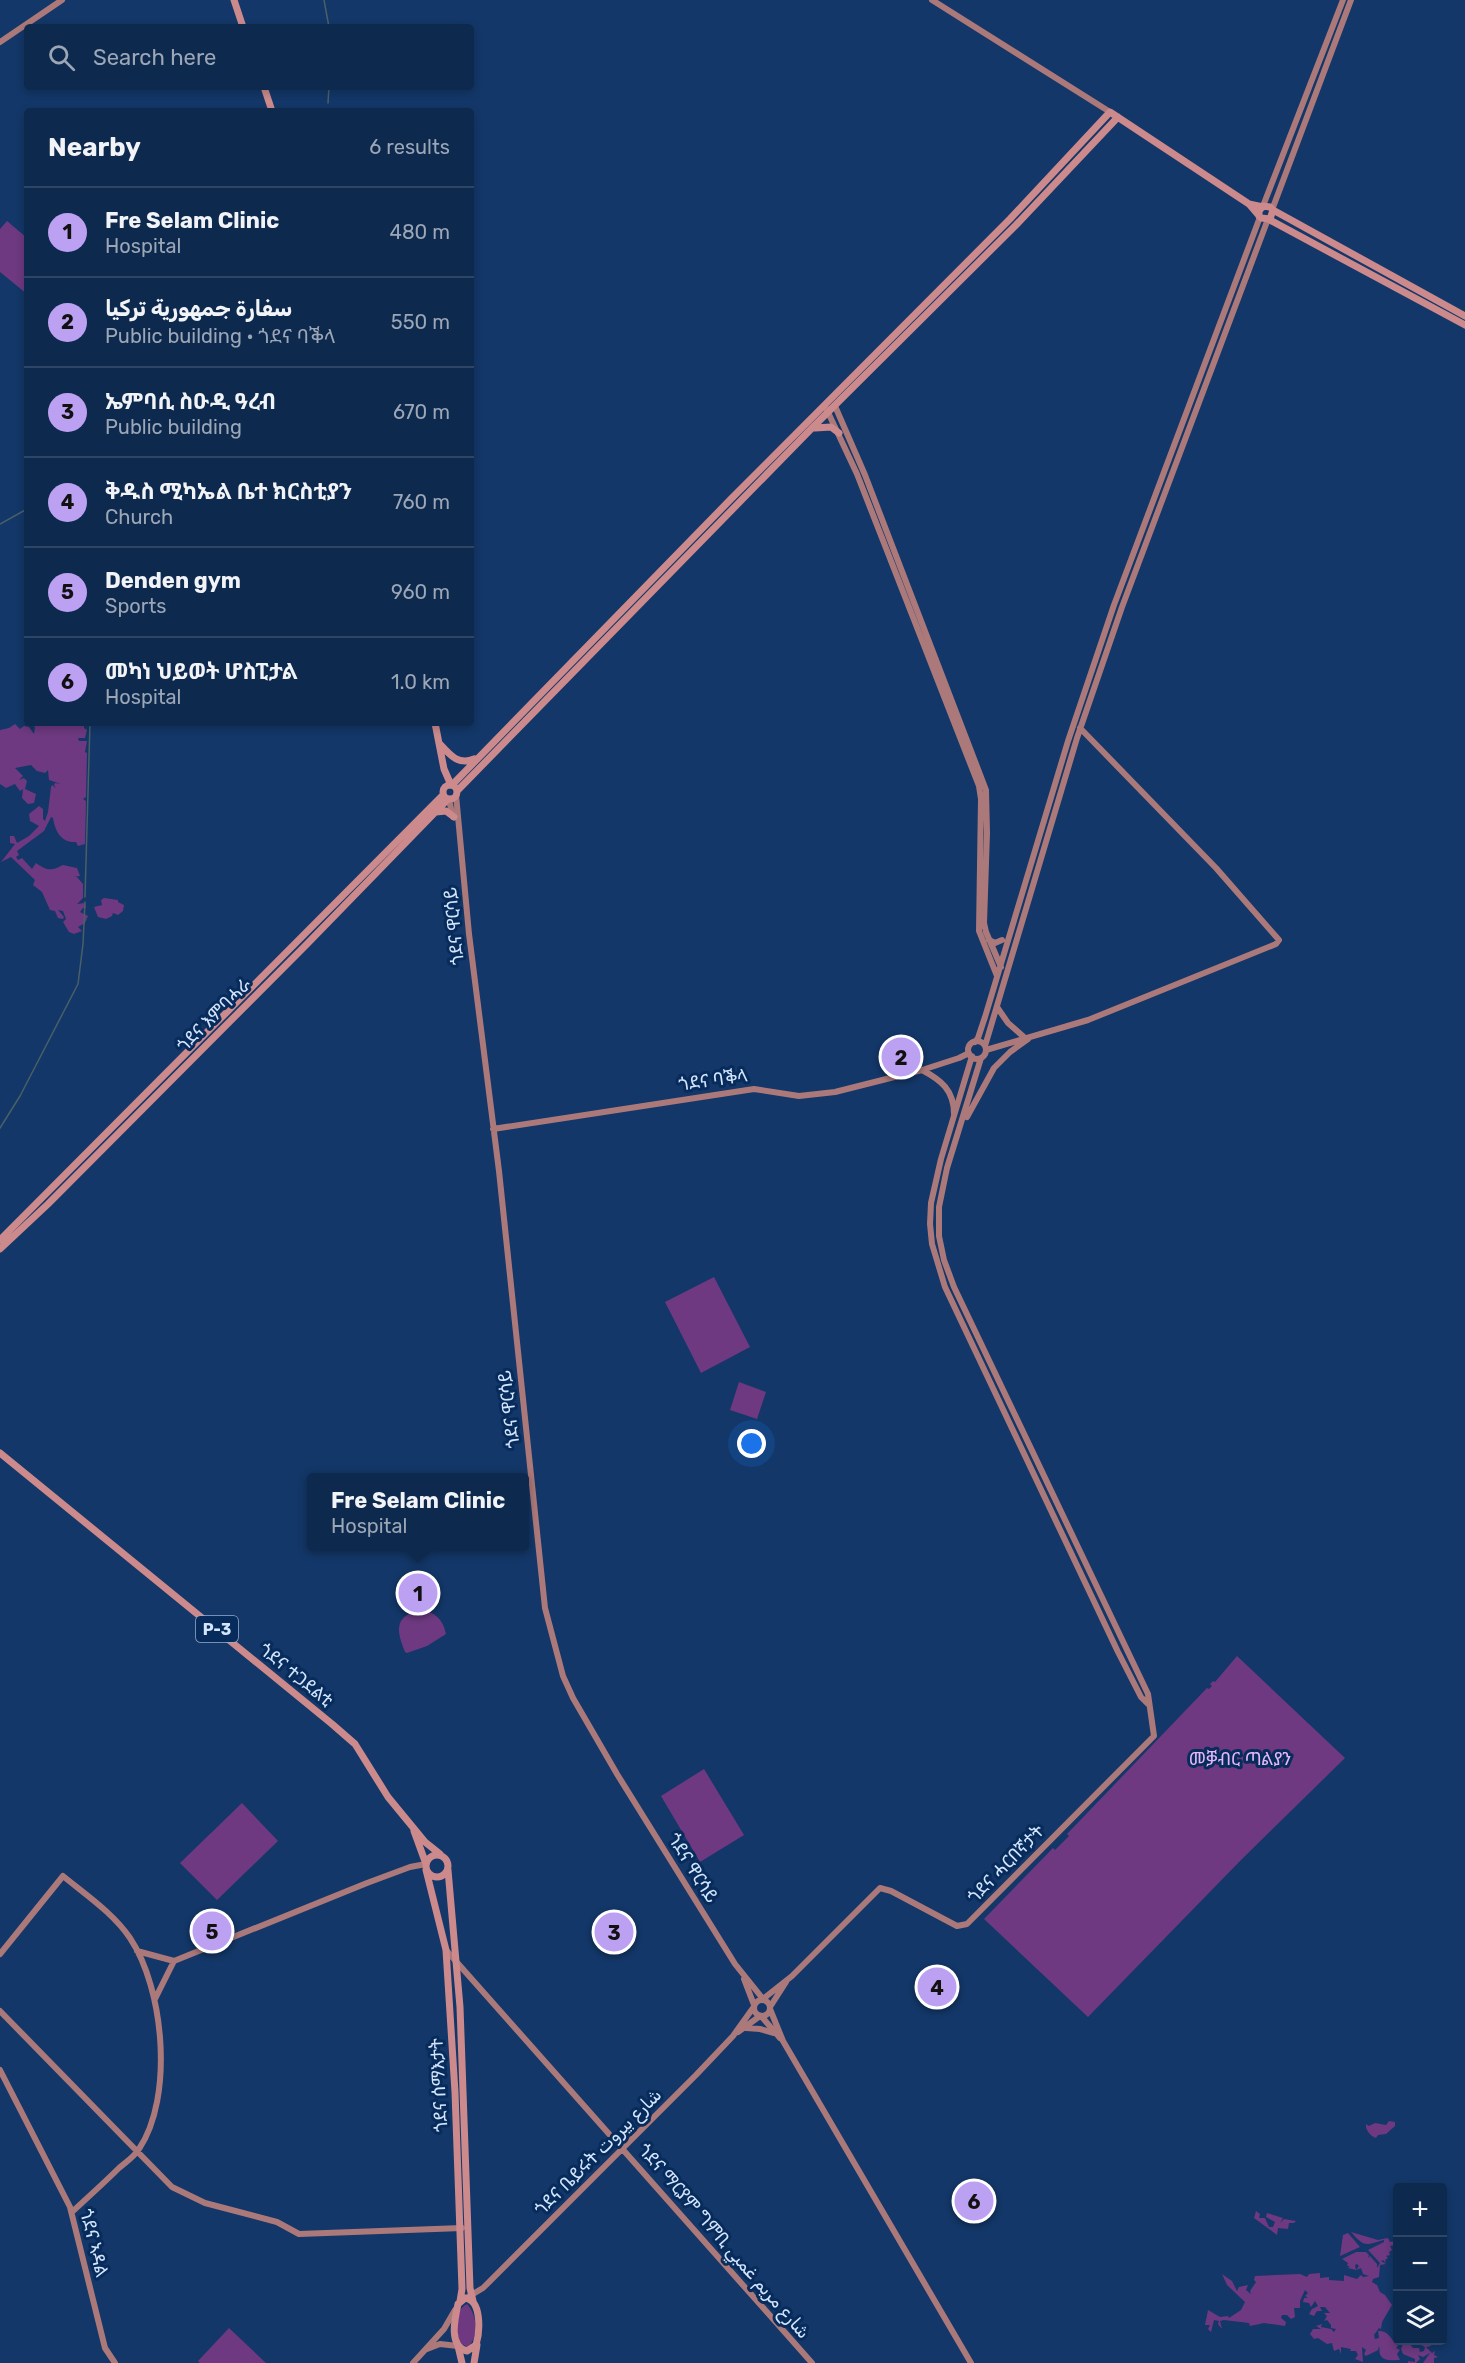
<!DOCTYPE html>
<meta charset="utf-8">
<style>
:root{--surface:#0e294e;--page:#1c3558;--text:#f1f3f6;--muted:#9ba6b6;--line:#2e4566;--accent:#bca0f2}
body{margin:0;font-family:Rubik,"Noto Naskh Arabic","Noto Sans Ethiopic",sans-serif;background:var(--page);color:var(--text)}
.controls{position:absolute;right:18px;bottom:18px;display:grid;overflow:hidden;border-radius:6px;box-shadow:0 3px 9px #0003}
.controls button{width:54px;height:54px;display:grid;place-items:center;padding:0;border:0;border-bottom:2px solid var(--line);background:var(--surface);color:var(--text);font:30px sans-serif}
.you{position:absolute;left:752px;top:1444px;width:21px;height:21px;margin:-15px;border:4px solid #fff;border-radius:50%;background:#1a73e8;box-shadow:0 0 0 9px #1a73e833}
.badge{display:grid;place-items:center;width:39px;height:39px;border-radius:50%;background:var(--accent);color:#111;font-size:20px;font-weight:700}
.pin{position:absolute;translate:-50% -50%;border:3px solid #fff;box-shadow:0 2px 6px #0006}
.popup{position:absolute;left:307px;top:1473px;width:222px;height:78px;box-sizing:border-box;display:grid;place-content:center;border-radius:6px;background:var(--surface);filter:drop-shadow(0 2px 4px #0005);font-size:20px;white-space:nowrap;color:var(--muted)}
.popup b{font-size:22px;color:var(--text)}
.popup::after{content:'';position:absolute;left:50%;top:100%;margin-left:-12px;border:12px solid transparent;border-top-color:var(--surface)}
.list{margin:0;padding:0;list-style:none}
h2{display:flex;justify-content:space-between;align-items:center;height:78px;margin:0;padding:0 24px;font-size:26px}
h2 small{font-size:20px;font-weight:400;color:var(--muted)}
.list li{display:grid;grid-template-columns:39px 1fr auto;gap:18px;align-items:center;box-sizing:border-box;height:90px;padding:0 24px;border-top:2px solid var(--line)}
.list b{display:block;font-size:22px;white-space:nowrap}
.list p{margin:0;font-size:20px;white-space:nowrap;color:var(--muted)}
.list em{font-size:20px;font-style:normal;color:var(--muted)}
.icon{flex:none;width:33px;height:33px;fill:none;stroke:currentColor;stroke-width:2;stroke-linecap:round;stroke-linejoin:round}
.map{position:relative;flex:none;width:1465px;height:2363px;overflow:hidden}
.search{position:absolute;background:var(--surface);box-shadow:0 3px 9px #0003;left:24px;top:24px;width:450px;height:66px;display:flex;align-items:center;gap:15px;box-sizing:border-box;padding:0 21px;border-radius:6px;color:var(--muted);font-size:22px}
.panel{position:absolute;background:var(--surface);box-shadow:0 3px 9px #0003;left:24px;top:108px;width:450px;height:618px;border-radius:6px}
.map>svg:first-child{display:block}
.green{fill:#6e3980}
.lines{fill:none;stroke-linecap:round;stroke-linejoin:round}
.stream{stroke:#4a5f67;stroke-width:1.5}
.secondary{stroke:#ac797a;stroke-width:6}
.primary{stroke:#cc8a8c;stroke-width:7}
.labels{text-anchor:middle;stroke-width:6;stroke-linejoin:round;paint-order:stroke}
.shield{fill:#072c5c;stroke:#96aecd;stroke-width:1.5}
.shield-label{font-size:16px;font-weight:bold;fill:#d4e5fe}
.street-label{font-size:18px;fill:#d4e5fe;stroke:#072c5c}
.park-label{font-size:18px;fill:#e6b6f7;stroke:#072c5c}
</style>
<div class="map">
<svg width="1465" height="2363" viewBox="0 0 1465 2363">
<rect width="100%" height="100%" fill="#133768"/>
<path class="green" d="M7,221L27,238V294L0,272V229Z
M28,723H84V728L87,730L85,738H78L79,741H87L85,752L87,753L86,797L83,799L86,801L85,844L78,846L76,842C61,843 55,831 53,818L51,817L44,831L17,851L19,855L16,857L18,860L22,858L32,869L36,863C47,871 52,871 63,865L77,868L80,876L74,877H77L83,884V898L77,904L85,903L86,908H83L80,912L88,916L85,923L78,927L82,931L74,934L69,932L63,922L66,919L63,911L58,910L64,917L63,919L58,918L55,911L50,910L42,892L33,885L35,880L11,857L1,862L15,844L10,843V836H14L17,843L29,836L39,826L30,821L29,814L39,806L43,809V819L45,821L48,812L51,787L52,785L56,788L54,785L55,783L61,784L49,780L48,770L45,773L37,771L31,765L15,768L23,776L19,780L24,778L27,781L25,789L36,794L34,803L28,804L22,798L23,789L20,791L15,784L6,788L0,784V730L9,728L15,724L20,729L24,726L29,727L34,734L35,727Z
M104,898L118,900V902L124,905L123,911L118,915L113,913L112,916L106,919L98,917L94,907L102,905L101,900Z
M714,1277L750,1347L701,1373L665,1302Z
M739,1382L766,1392L757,1419L730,1410Z
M419,1610C434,1611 443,1619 446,1634L427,1646L407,1653L405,1652C397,1632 393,1617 419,1610Z
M1237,1656L1345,1758L1241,1860L1088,2017L984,1919L1053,1848L1055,1850L1069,1836L1067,1834L1207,1688L1209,1689L1212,1686L1210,1684L1213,1681L1215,1682Z
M704,1769L744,1835L700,1862L661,1796Z
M242,1803L278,1841L217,1900L180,1863Z
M1389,2121L1395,2122V2126L1386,2134L1378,2135L1376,2138C1371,2137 1365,2130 1366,2124L1369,2126L1375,2123L1386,2125Z
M1256,2211L1260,2214L1259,2218H1265L1269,2227H1273L1275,2222L1266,2217L1267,2213L1283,2218L1280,2223L1284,2219L1296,2221L1294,2223H1289L1288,2229L1278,2228L1277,2235L1254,2218Z
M1351,2232L1378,2240L1388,2238L1390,2242L1396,2241L1394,2245L1390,2246L1392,2250L1389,2252L1390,2255L1386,2256L1388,2258L1385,2260L1386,2263L1383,2260L1381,2261L1386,2264L1380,2265L1379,2277L1373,2279L1372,2282L1377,2285L1380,2292L1385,2295L1392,2305L1382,2322L1381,2329L1379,2328L1374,2335L1375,2339L1379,2338L1378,2331C1386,2330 1390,2336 1394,2342L1408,2341L1409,2343L1411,2342L1410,2344L1413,2348H1419L1420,2352L1424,2351L1425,2347L1419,2344V2341H1428L1431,2346L1426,2347L1432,2353L1435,2351L1434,2355L1438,2357L1434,2358V2363H1423L1430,2353L1423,2357L1418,2355L1420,2359L1416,2363H1408V2361L1415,2362V2359L1403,2354L1401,2349L1403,2344L1400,2343L1396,2348L1400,2350L1397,2354L1400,2360C1395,2360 1382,2362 1380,2354C1379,2352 1380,2349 1379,2346L1378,2350L1366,2356L1364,2354L1366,2350L1362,2347L1363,2362L1355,2359L1358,2355L1356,2351H1350L1351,2349L1341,2347V2354L1339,2349L1334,2351L1332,2343L1327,2344L1318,2338L1314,2339L1310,2334L1313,2329H1321L1316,2326L1322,2324L1321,2327L1331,2329L1334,2332L1336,2329L1331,2328V2325L1327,2320L1324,2321L1327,2316L1324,2313H1330L1325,2307H1320L1322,2311H1317L1314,2316L1309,2314L1312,2309L1318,2306L1315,2301L1311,2307L1309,2303L1303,2302L1304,2298H1308L1305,2296L1308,2293L1305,2290L1300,2301V2308H1294L1295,2317L1291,2319L1287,2315H1282L1281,2318L1286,2322L1285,2326L1264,2323L1250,2326L1249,2323L1224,2320L1220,2321L1222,2329L1218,2324L1219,2321L1214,2320L1211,2332L1208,2329L1210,2325H1205L1208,2310L1220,2317L1228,2316L1229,2318L1241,2310L1245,2302L1227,2285L1222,2274L1232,2281L1237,2291L1239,2287L1248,2285L1246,2290L1251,2294L1250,2291L1256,2282L1254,2280L1255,2276L1300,2274L1307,2277L1309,2274L1320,2273V2278L1329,2277V2280L1344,2281V2275L1357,2279L1361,2275L1363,2277L1369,2276L1363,2274L1361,2268L1356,2270L1359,2266L1357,2264L1355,2265L1356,2270L1348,2268L1350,2266H1347L1348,2263L1342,2259L1356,2252H1366L1369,2255L1368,2258L1370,2256L1377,2264V2268L1380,2263L1368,2250L1384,2242V2240C1365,2245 1365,2248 1351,2232Z
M1348,2233L1360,2247L1340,2256L1343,2235Z
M467,2304C477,2314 480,2338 467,2347L459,2342C457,2330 454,2310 467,2304Z
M229,2328L266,2363H200L198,2361Z"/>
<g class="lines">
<path class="stream" d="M324,0L329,27
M328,103L329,87
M0,524L27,509
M85,897L90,723
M0,1128L20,1096L78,984L83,944L85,902"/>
<path class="secondary" d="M932,0L1110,112
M0,42L62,0
M1263,206L1343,0
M1272,210L1351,0
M835,406L865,475L986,790L987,833L984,923L986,932L1001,967
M826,408L857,474L979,786L981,799L979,931L997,976
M456,795L469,934L499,1171L545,1608L563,1676L573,1698L617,1774L735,1964L763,1999
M449,800L453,817
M989,940L995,943L1002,940
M997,1007L1008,1023L1025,1038
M968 1050a9 9 0 1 1 18 0a9 9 0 1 1-18 0Z
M975,1042L978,1038L985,1017L1068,741L1114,605L1260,217
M985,1046L1077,738L1122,607L1268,219
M986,1050L1088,1020L1276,944L1279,940L1216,868L1080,728
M972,1056L941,1159L931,1203L930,1224L932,1244L945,1287L1118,1652L1141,1697L1148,1704
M922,1070C941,1080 954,1090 954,1114
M967,1117L994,1068L1010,1052L1028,1039
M493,1129L754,1089L799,1096L835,1092L922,1070L959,1058L969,1053
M446,1950L812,2363
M137,1951L174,1961
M0,1954L63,1876C86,1895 113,1913 130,1938C164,1989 174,2097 139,2149C134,2157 126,2162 119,2168C104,2183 88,2197 72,2212
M744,1979L754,2005
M155,1999L174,1961L367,1883L410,1867L426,1864
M763,1999L792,1976L880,1888L891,1891L957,1926L967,1924L1154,1736L1148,1694L954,1287L944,1260L939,1236V1207L947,1168L981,1058
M754 2008a8 8 0 1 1 16 0a8 8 0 1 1-16 0Z
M770,2007L786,1982
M770,2009L783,2041L971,2363
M0,2011L172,2187L205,2203L277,2222L299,2234L462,2228
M761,2016L780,2038
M746,2028L760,2029L774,2033
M738,2032L760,2016
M0,2070L70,2207L105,2348L115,2363
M468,2297L483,2288L696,2075L733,2036L753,2008
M427,2349L440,2344L458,2346
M413,2363L444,2329L455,2310"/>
<path class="primary" d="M234,0L243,27
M264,87L272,111
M1273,210L1465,316
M1259,216V211L1263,206L1270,207L1273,210L1270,219L1261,218L1249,204L1263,207
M1268,219L1465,325
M815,428L831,427L839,433
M435,723L444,769L451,785
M439,743C449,754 458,766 474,759
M443 792a7 7 0 1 1 14 0a7 7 0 1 1-14 0Z
M452,785L730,500L1010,219L1110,112L1249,204
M457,791L812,428L1016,225L1118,117
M436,812L446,811L454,817
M0,1240L443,795
M0,1249L48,1204L307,944L448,799
M0,1453L332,1724L355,1744L388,1797L425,1842L440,1854
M414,1831L426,1864
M426 1866a11 11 0 1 1 22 0a11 11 0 1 1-22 0Z
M426,1870L446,1950L455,2092L462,2289L460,2301
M448,1870L460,2007L470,2288L473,2301
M465,2298C482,2300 480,2332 476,2345L467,2351C448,2346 455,2318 458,2304Z
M458,2346L462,2363
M474,2363L477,2345"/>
</g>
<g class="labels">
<rect class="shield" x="196" y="1616" width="42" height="26" rx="4.5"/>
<g class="shield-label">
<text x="217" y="1635">P-3</text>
</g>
<g class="street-label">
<text transform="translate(454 926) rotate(-96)" y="6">ጎደና ዋርሳይ</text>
<text transform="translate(214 1015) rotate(-45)" y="6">ጎደና እምባሓራ</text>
<text transform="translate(713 1080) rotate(-8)" y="6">ጎደና ባቕላ</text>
<text transform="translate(509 1409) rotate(-97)" y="6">ጎደና ዋርሳይ</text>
<text transform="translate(296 1675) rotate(39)" y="6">ጎደና ተጋደልቲ</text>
<text transform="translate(1006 1864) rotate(-46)" y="6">ጎደና ሓርበኛታት</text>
<text transform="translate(693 1868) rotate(58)" y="6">ጎደና ዋርሳይ</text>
<text transform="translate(439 2085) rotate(-93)" y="6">ጎደና ሰማእታት</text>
<text transform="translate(598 2152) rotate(-45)" y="6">ጎደና ቤይሩት شارع بيروت</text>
<text transform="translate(724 2241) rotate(49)" y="6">ጎደና ማርያም ግምቢ شارع مريم غمبي</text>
<text transform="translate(94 2243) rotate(76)" y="6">ጎደና ኣዳል</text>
</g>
<g class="park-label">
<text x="1240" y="1765">መቓብር ጣልያን</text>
</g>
</g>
</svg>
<div class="controls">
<button>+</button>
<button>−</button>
<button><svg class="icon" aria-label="layers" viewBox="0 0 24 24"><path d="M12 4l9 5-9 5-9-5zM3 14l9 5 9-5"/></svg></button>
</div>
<div class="you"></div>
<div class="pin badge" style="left:418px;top:1593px">1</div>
<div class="popup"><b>Fre Selam Clinic</b>Hospital</div>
<div class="pin badge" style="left:901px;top:1057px">2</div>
<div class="pin badge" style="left:614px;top:1932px">3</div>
<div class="pin badge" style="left:937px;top:1987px">4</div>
<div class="pin badge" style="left:212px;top:1931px">5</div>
<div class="pin badge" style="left:974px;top:2201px">6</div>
<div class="search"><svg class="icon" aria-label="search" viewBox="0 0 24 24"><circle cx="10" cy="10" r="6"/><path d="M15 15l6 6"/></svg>Search here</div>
<section class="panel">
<h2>Nearby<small>6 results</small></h2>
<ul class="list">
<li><span class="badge">1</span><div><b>Fre Selam Clinic</b><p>Hospital</p></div><em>480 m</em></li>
<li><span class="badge">2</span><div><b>سفارة جمهورية تركيا</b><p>Public building · ጎደና ባቕላ</p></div><em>550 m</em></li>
<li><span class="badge">3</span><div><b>ኤምባሲ ስዑዲ ዓረብ</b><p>Public building</p></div><em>670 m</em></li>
<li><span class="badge">4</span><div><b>ቅዱስ ሚካኤል ቤተ ክርስቲያን</b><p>Church</p></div><em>760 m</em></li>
<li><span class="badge">5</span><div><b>Denden gym</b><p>Sports</p></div><em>960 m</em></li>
<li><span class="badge">6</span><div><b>መካነ ህይወት ሆስፒታል</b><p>Hospital</p></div><em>1.0 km</em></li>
</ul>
</section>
</div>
